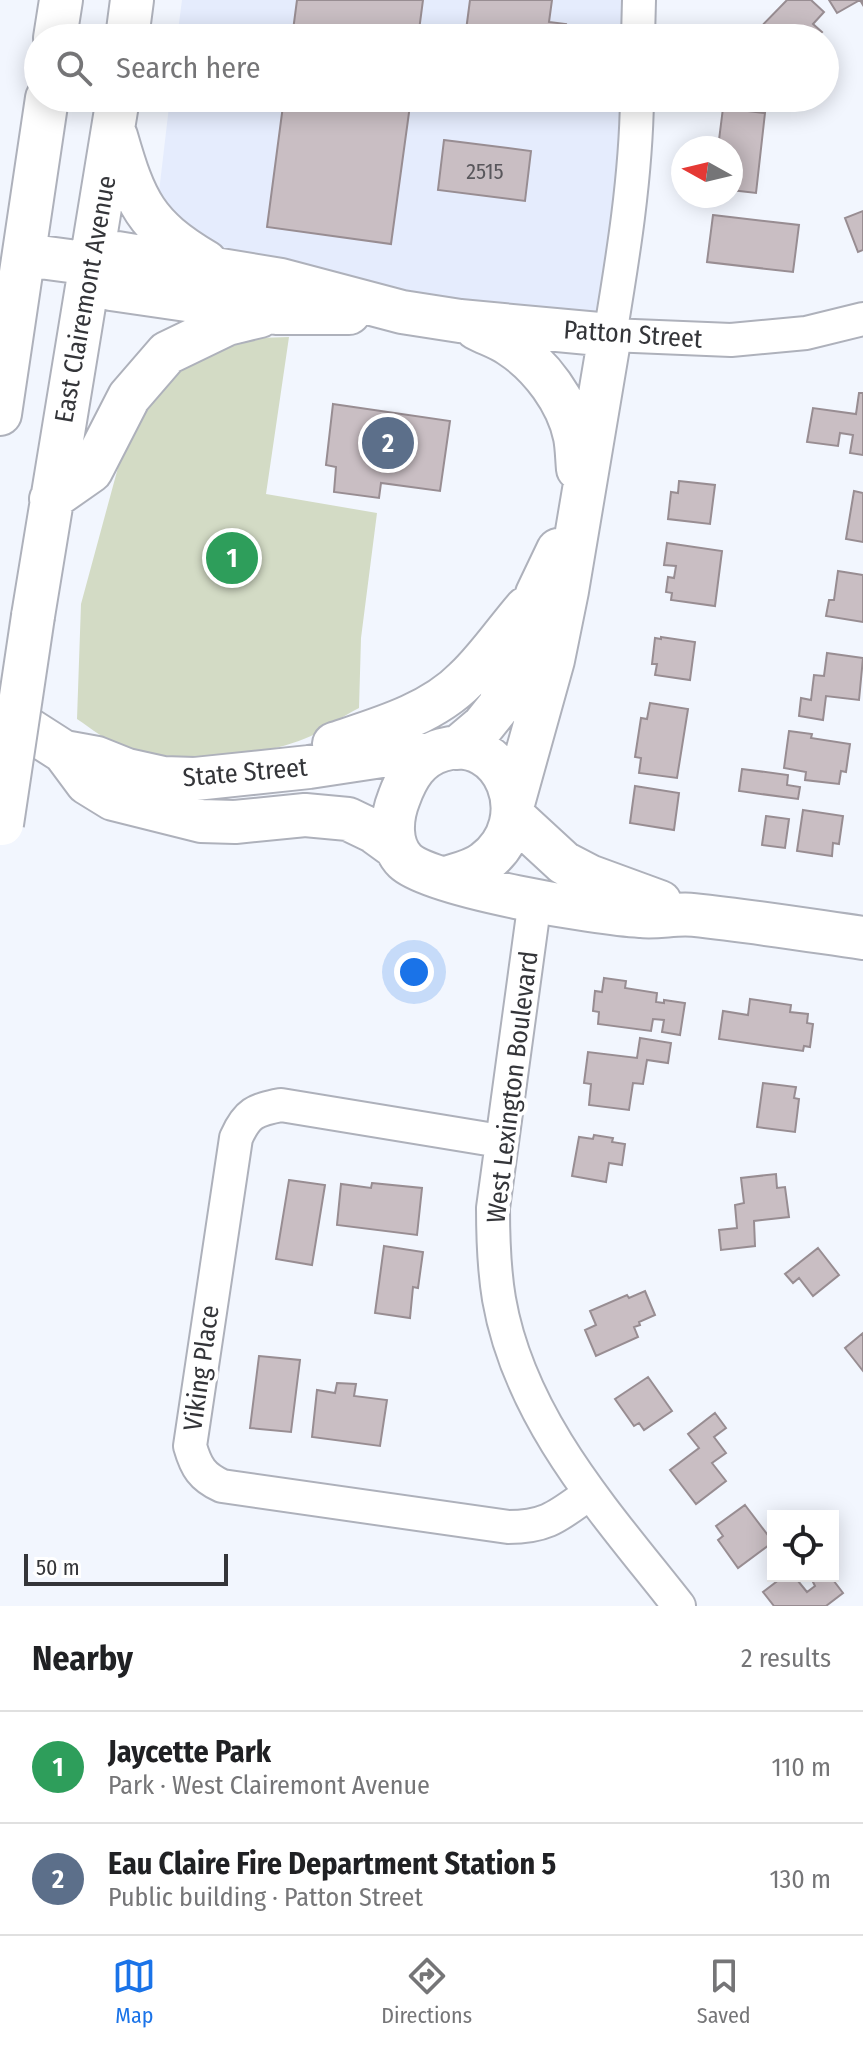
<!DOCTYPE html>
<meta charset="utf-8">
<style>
:root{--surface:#fff;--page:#f2f2f2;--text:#202124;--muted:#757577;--line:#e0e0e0;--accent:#1a73e8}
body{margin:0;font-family:"Fira Sans Condensed",sans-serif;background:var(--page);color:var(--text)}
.controls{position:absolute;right:24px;bottom:24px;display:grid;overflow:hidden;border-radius:0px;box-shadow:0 4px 20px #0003}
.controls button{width:72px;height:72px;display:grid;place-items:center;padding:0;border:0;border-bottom:2px solid var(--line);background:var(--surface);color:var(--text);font:40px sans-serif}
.compass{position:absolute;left:671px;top:136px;width:72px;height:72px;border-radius:50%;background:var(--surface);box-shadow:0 4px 20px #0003;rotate:278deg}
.scale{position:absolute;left:24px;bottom:20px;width:204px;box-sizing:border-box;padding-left:8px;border:4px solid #343539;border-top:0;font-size:22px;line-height:28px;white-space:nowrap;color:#343539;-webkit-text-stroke:6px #fff;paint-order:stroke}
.you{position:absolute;left:414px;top:972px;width:28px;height:28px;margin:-20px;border:6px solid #fff;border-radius:50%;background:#1a73e8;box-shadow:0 0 0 12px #1a73e833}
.badge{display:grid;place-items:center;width:52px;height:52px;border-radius:50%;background:var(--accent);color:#fff;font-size:26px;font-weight:700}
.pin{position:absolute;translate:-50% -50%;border:4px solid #fff;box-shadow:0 2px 8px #0006}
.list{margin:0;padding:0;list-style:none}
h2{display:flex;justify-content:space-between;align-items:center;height:104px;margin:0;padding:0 32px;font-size:34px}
h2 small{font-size:26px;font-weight:400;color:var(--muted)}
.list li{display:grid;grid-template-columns:52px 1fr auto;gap:24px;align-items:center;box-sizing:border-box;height:112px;padding:0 32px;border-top:2px solid var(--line)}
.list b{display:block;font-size:30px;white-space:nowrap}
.list p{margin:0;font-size:26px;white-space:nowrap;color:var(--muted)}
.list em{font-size:26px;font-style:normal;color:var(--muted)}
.icon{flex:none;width:44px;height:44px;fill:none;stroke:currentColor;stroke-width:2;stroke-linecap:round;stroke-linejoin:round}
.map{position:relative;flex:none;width:863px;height:1606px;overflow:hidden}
.search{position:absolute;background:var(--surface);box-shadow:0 4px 20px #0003;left:24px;right:24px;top:24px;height:88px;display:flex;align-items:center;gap:20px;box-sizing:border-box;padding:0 28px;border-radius:44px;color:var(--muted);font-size:30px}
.sheet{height:328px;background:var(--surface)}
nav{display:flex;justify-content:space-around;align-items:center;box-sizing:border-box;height:112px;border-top:2px solid var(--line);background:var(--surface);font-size:22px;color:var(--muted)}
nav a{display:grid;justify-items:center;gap:4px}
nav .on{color:var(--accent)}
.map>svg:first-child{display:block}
.built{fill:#e5ecfd}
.green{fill:#d3dbc5}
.building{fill:#c9bec3;stroke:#988d92;stroke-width:2}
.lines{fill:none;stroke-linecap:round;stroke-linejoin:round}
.minor-casing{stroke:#aeb1bb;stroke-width:36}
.major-casing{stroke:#aeb1bb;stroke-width:46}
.minor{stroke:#fff;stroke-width:32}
.major{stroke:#fff;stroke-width:42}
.major-bridge-casing{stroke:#aeb1bb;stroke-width:46;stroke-linecap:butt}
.major-bridge{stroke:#fff;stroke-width:42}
.labels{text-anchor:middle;stroke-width:8;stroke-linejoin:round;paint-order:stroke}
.number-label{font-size:22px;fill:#59575c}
.street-label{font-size:26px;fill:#343539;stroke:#fff}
</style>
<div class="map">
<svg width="863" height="1606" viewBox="0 0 863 1606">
<rect width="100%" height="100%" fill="#f2f6fe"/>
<path class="built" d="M182,0H639L638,38H177Z
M170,98H637L610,335L402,312L155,226Z"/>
<path class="green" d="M289,337L266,494L377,513L361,638L359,708C342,716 328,728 311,736C264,758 173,764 124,747C106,741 92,729 77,719L81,604L129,427L165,377L209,349L258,338Z"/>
<path class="building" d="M297,0H423L418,38H292Z
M470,0H552L549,22L566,24L564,38H465Z
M787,0H811L824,12L813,24L822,32L816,38H750Z
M829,0H863V5L860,0L837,13Z
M284,98H411L391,244L267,227Z
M723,108L765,113L756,193L731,190V148H718Z
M444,140L531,151L525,201L438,190Z
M863,211V250L858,252L845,218Z
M713,215L799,225L793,272L707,262Z
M859,393H863V455L850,453L853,435L840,433L838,446L807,442L813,408L856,414Z
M333,404L450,421L440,491L381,483L379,498L334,492L336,467L326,465Z
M679,481L715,485L710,524L668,519L671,492L678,493Z
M854,491L863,493V542L846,539Z
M667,543L722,551L715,606L671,600L672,593L666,592L668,577L674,578L676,566L664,565Z
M838,571L863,575V622L826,616L829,600H834Z
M661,637L695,642L690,680L655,675L657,664H652L655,638L661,639Z
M827,653L863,658L859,700L826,696L823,720L799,716L801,698L811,700L814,675L824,676Z
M650,703L688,709L677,778L639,773L641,758L635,757L641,718L647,719Z
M789,731L812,734L811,738L850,744L846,772L841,771L839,784L805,780L806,772L784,768Z
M742,769L788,775L787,785L800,787L798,799L739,791Z
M635,786L679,793L674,830L630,823Z
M803,810L843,816L839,844L833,843L832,856L797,851Z
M766,816L789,819L785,848L762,845Z
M604,978L626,981L625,988L657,993L656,1002L664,1003V1000L685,1003L680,1035L662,1032L664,1020L653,1019L651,1031L598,1024L599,1012L593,1011L595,991L602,992Z
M750,999L791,1005L790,1012L808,1014L807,1023L813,1024L810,1047L804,1046L803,1051L719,1039L723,1011L748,1015Z
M640,1038L671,1043L668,1063L647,1060L643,1084L633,1083L629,1110L589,1105L591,1084L584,1083L588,1052L637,1058Z
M763,1083L796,1087L794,1098L799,1099L795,1132L757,1127Z
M594,1135L613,1138L612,1142L625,1144L622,1165L609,1163L606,1182L572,1176L579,1137L593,1139Z
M776,1174L777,1188L785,1187L789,1217L754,1221L755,1246L721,1250L719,1230L737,1228L735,1205L744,1203L741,1178Z
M289,1180L325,1185L312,1265L276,1259Z
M372,1183L422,1188L417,1235L337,1225L341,1184L371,1188Z
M384,1246L423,1252L418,1288L413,1287L410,1318L375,1313Z
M818,1248L839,1275L813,1296L799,1278L793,1283L785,1274Z
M645,1291L655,1315L639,1322L640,1325L634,1327L638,1337L596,1356L585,1330L596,1325L590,1311L627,1295L629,1298Z
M863,1333V1371L845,1348Z
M259,1356L300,1360L291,1432L250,1428Z
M648,1377L672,1411L644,1430L639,1423L634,1426L615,1399Z
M337,1383L356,1384L354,1396L387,1400L380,1446L312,1437L317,1390L335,1393Z
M715,1413L726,1428L714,1437L726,1453L712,1463L726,1481L696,1504L670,1470L699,1448L688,1434Z
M745,1505L773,1542L738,1568L718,1540L723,1536L716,1526Z
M784,1576H794L807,1592L815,1586L810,1576H830L843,1593L826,1606H774L763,1592Z"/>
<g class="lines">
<g class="minor-casing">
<path id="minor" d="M638,38L639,0
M637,98C636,177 623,257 610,335L731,340L806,333L863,319
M535,900L493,1208C493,1238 494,1269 499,1299C520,1420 606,1513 679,1606
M500,1141L281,1105C255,1110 247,1113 236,1138L190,1446C196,1467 202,1477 222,1486L508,1527C548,1527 559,1515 590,1493"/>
</g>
<g class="major-casing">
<path id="major" d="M55,38L61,0
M127,38L132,0
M116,136C135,202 145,226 206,262
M25,255L92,264L117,253L281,280L402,312L460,321L610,335L567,591L553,660L514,800
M92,264L111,289L277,313H349
M476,328C487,334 500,338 510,345C541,365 568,402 575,437C577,447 577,459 578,469
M0,414L47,98
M51,499L91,471L129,397L167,353L227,324L260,316
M33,616L118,98
M0,711L64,752L87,783L113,799L201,821L235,822L305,815L348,819L373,831L395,847
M334,744C379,729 432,714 466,679C488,658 506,631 526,608
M457,748L483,726L499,706L522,648L537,594L558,550
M64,752L97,758L127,770L163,778L195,779L309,767L408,752L430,755
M513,816L564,863L589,876L660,902
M446,878C458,874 474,871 485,862C541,820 504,732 442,750C418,757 407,776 399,798C391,818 389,845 405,861C431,886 598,914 640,916C658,918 676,913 694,915C751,921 807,930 863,938"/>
</g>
<use href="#minor" class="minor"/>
<use href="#major" class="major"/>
<g class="major-bridge-casing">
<path id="major-bridge" d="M2,824L33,616"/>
</g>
<use href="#major-bridge" class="major-bridge"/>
</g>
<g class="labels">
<g class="number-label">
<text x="485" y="179">2515</text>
</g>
<g class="street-label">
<text transform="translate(85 299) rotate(-80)" y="9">East Clairemont Avenue</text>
<text transform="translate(633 334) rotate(4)" y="9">Patton Street</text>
<text transform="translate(245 772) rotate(-5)" y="9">State Street</text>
<text transform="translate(512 1087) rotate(-83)" y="9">West Lexington Boulevard</text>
<text transform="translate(201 1368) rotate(-82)" y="9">Viking Place</text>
</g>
</g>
</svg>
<div class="controls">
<button><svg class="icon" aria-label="locate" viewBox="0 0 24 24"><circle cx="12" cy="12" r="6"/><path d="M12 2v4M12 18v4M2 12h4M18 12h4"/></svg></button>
</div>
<svg class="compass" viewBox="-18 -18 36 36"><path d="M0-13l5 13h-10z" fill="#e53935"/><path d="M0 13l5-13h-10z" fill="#757577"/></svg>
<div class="scale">50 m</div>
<div class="you"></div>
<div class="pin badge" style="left:232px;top:558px;background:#2e9e5b">1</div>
<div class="pin badge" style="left:388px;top:443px;background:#5c6f8a">2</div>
<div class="search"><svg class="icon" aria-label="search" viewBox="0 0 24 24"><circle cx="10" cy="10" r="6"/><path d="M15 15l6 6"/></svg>Search here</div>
</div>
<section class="sheet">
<h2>Nearby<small>2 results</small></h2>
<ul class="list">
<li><span class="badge" style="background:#2e9e5b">1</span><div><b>Jaycette Park</b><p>Park · West Clairemont Avenue</p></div><em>110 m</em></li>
<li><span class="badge" style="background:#5c6f8a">2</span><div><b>Eau Claire Fire Department Station 5</b><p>Public building · Patton Street</p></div><em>130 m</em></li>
</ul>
</section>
<nav>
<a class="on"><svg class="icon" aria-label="map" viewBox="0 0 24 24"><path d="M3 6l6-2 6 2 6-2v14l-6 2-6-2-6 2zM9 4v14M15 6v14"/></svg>Map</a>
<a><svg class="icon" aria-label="directions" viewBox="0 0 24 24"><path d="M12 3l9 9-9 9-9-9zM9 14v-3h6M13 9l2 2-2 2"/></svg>Directions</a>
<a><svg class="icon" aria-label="saved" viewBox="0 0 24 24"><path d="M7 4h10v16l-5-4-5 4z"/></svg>Saved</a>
</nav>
